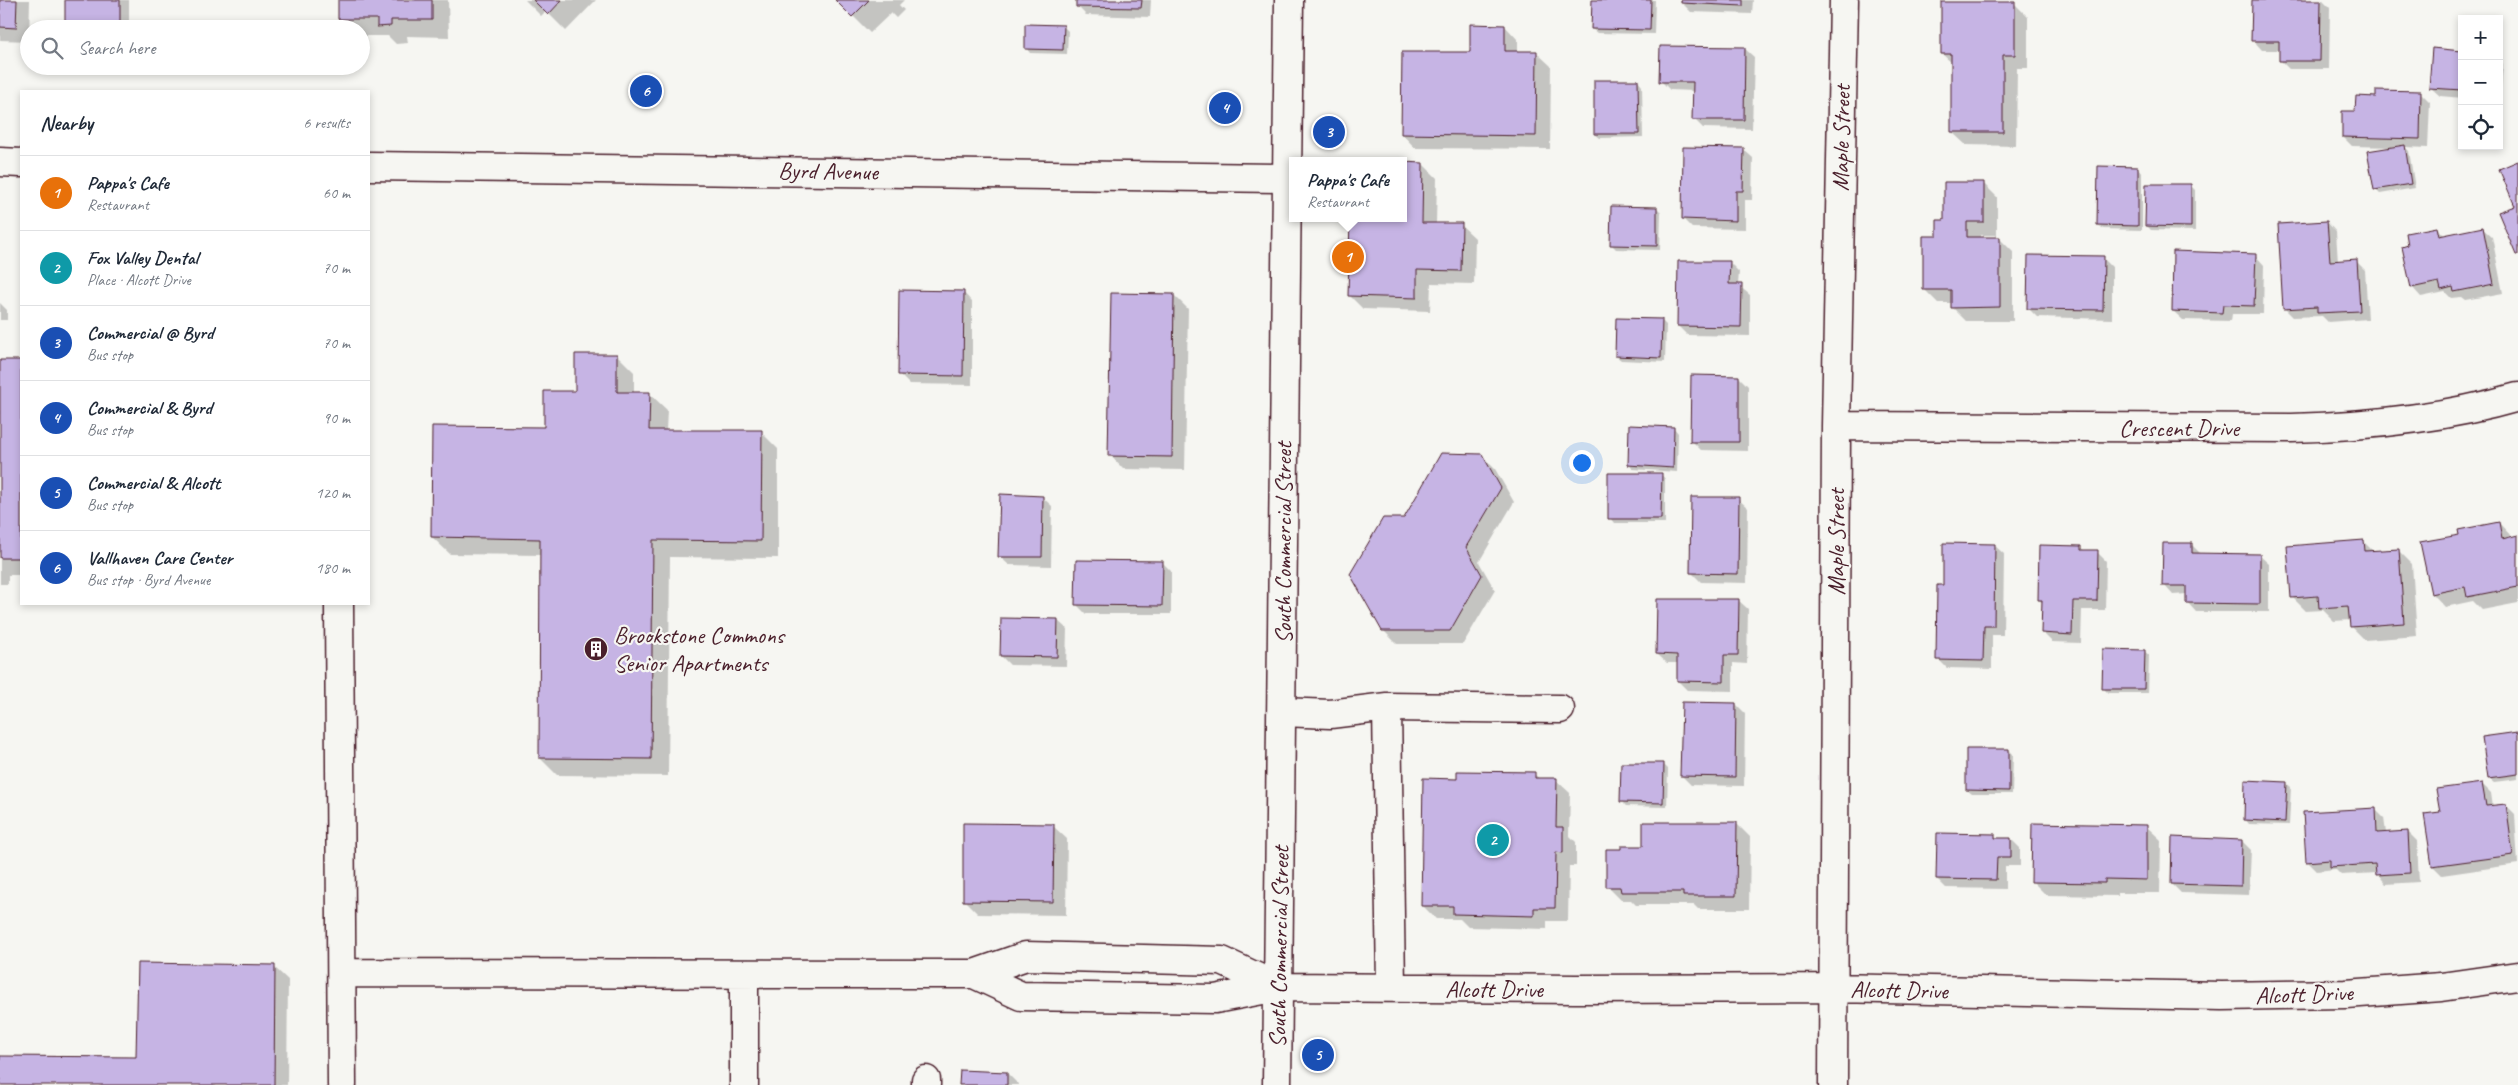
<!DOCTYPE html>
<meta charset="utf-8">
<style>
:root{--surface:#fff;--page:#f2f2f3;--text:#1f2937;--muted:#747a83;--line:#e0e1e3;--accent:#4a1f2b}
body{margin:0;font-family:Caveat,sans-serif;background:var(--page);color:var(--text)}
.controls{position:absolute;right:15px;top:15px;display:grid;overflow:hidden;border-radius:0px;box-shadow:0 2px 8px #0003}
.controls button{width:45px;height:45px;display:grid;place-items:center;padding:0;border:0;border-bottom:1px solid var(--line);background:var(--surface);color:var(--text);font:25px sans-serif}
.you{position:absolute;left:1581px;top:462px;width:18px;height:18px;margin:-12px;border:4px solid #fff;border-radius:50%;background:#1a73e8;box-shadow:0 0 0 8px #1a73e833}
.badge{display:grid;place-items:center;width:32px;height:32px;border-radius:50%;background:var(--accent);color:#fff;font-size:16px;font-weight:700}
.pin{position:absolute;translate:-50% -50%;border:2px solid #fff;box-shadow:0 1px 5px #0006}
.popup{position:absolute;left:1289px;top:157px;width:118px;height:65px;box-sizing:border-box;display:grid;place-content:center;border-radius:0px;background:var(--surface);filter:drop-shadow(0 1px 4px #0005);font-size:16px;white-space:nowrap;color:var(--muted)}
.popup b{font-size:19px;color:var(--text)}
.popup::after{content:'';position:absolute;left:50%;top:100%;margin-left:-10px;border:10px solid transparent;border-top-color:var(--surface)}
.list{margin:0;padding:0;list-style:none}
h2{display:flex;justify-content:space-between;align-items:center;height:65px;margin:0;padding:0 20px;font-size:21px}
h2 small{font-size:16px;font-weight:400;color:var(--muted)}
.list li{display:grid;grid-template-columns:32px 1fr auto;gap:15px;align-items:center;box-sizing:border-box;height:75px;padding:0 20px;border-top:1px solid var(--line)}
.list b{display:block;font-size:19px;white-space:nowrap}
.list p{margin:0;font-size:16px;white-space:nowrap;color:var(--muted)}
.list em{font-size:16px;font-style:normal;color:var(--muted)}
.icon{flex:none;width:28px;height:28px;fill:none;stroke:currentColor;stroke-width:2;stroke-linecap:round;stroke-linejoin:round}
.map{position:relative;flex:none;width:2518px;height:1085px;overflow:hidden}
.search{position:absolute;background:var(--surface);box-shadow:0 2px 8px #0003;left:20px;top:20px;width:350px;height:55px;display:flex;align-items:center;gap:12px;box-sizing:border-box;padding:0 18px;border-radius:28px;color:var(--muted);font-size:19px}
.panel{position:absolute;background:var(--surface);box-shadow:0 2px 8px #0003;left:20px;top:90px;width:350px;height:515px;border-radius:0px}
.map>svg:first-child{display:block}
.shadow{fill:#0003}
.building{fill:#c6b4e4;stroke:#4a1f2b}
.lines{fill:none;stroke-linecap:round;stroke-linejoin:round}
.minor-casing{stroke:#4a1f2b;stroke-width:31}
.major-casing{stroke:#4a1f2b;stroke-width:31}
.minor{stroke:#f6f6f2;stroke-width:28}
.major{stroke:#f6f6f2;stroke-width:28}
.labels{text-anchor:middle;stroke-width:4.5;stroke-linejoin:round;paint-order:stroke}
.street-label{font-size:24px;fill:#4a1f2b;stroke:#f6f6f2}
.poi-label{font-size:24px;fill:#4a1f2b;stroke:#f6f6f2;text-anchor:start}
</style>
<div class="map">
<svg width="2518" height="1085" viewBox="0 0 2518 1085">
<rect width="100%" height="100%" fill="#f6f6f2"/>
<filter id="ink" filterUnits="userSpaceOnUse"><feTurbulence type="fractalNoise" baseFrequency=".02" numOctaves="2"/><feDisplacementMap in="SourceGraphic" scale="10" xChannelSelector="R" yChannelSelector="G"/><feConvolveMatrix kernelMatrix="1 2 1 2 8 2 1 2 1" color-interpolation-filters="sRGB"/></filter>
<g filter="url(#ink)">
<path class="shadow" d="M0,0H30L29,41L0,40Z
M66,0H129V29H66Z
M339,0H448L449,37L407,36L408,43L396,44L388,36H361V29H349L339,19Z
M525,0H596L566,31L546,11L541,16Z
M837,0H904L899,5L904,10L896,18L891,13L870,33Z
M1077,0H1151L1150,17L1086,15L1077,6Z
M1593,0H1655L1654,34L1597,33L1592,29Z
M1682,0H1753L1752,14L1691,12L1682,3Z
M2253,0H2323L2330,7L2329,69H2289L2280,60V50H2262L2253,40Z
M2015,4L2028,17V68H2017L2016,146L1966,145L1952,132L1953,64L1942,54Z
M1063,26L1068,31L1067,54L1030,53L1026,48Z
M1505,26L1518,40V52L1537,53L1551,66L1550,149L1415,148L1402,134L1471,53Z
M1744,48L1754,57L1752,129L1703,128L1694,119V91L1670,90L1661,81Z
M2462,52V98L2440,96L2430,87Z
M2499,60L2503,64L2500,101H2499Z
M1638,81L1642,86L1643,137L1600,138L1595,134Z
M2420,92L2430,102L2428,148L2405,147L2409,151L2415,188L2380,194L2375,189L2393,147L2352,146L2343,137L2356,112L2377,98Z
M1743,149L1753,158L1752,200H1745V229L1692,228L1683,219Z
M1403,164H1423L1437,178L1436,224L1461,225L1475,238L1474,284L1431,283L1430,311L1363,309L1350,296L1403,218Z
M2138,168L2142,173V230L2103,229L2099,225Z
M1983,183L1997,197V235H1980V238H1999L2013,252V321H1966L1952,307V303H1938L1924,289L1945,221Z
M2191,186L2195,190V231L2151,230L2146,225Z
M1657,208L1661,212L1660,250L1616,249L1612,245Z
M2327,222L2336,232L2338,262L2356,261L2365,270L2368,319L2328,322L2322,316L2293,317L2284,308Z
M2437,228L2445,236L2482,228L2492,237L2503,293L2465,300L2461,297L2451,298L2445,292L2421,297L2412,287Z
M2255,255L2264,265L2263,314H2232L2231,321L2183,320L2173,311Z
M2103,258L2112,267V319L2037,317L2028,308Z
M1729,262L1739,272L1738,285L1750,295V336L1687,335L1678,326Z
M963,292L972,302V385L909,384L899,374Z
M1174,295L1188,309L1185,470L1123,469L1110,455Z
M0,303L7,310V320H0Z
M1661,320L1666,325L1665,362L1621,360L1616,356Z
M617,355L634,372V393H649L667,410L666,431L761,432L778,449V558L670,557L668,776L557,775L540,758L541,555L450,554L432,537Z
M21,361V575H8V584H0V362Z
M1739,377L1748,386V451L1701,450L1692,441Z
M1674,428L1678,433L1677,472L1633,469L1629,465Z
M1481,455L1495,469L1514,502L1479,562L1495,590L1463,644H1397L1383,630L1405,519Z
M1661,474L1665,479V523H1614L1610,518Z
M1042,497L1052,506L1051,566L1009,565L999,556Z
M1738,499L1748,508L1747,583L1701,582L1692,573Z
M2499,523L2512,537H2518V603L2482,610L2473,601L2445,607L2432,593L2460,536Z
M2363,541L2374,552L2398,550L2412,564L2417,636L2365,640L2351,626L2350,620L2334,621L2323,610L2306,611L2292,597Z
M2191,544L2201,554L2259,555L2269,564V612H2196L2187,602V594L2173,595L2164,585Z
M1994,545L2004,554L2003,635H1992V669L1947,668L1938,659L1944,586Z
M2080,547L2085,551L2097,552L2106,561L2105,610H2082L2081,643L2052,642L2043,633L2044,604L2039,600Z
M1162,562L1171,571V614H1086L1076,604Z
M1738,600L1748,609L1747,664L1733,663V691L1687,690L1678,681V663H1667L1657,654Z
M1057,620L1067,629L1066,666L1010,665L1001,656Z
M2144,651L2149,655L2148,693H2108L2103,688Z
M1736,704L1745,713L1744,786L1691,785L1682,776Z
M2518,733V779L2494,782L2489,778Z
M2009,750L2013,754L2012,794H1972L1967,790Z
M1664,765L1668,769L1667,807L1626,806L1621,801Z
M1534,774L1540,779L1556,780L1570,793L1569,835L1576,842V866H1569L1568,921H1547V929L1468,927L1460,919H1436L1422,905Z
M2286,783L2291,787L2289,825L2249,824L2245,819Z
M2482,784L2491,793L2493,807L2506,805L2515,814L2518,864L2442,875L2433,866L2426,815L2441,813Z
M2375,809L2384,818L2386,833L2408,832L2417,841L2419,882L2386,884L2377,873L2341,875L2335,869L2317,871L2307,861Z
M1736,823L1750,837L1749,909H1698L1694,905H1636L1631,900H1621L1607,886L1644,848Z
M1053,826L1067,839L1066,915L978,914L964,900Z
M2147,827L2161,840L2160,893H2118V896L2046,895L2032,881Z
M1994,835L1998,839H2011L2020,848V866H2005V889L1946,888L1937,879Z
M2242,841L2251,850L2249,895L2181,893L2172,884Z
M274,967L288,980L287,1085H0V1057L137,1058Z
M1007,1073L1019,1085H961Z"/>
<path class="building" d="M0,0H17L16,28L0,27Z
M65,0H120V29H65Z
M338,0H432V20H391V26L377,27V19H338Z
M533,0H562L548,15Z
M835,0H869L852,17Z
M1076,0H1142L1141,8L1076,7Z
M1592,0H1651L1650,30L1591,29Z
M1681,0H1743V6L1681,3Z
M2252,0H2321L2320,61H2279V41H2251Z
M1941,2H2015V55H2003V132H1951V54H1941Z
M1025,24L1064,25L1063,50L1025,49Z
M1470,24L1505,25V51H1537L1536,136L1401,134L1402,52H1470Z
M1660,46L1745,47L1744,120H1692L1693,82H1659Z
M2432,48L2462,51V90L2429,88Z
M1594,80H1638L1639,134H1594Z
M2376,90L2421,91L2420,139L2342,137V111H2355L2356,96L2376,97Z
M2405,145L2411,184L2374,190L2367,151Z
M1683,147L1744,148L1743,191H1736V221L1682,219Z
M2518,161V255H2516L2498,212L2515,206L2499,169Z
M1403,162L1423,163L1422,223H1462L1461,271L1417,270V298L1348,296L1350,218H1403Z
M2098,166L2138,167V226L2097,225Z
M1944,182H1984V222H1967V237H2000V307L1951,308V290H1923V236H1937V220H1944Z
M2146,184H2191V227L2145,226Z
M1611,206L1657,207V246L1610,245Z
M2327,221L2330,261L2357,259L2360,311L2317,313V307L2283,309L2278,224Z
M2437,227L2439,236L2483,227L2494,284L2454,292L2453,287L2441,290L2439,282L2411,288L2402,247L2408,245L2406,233Z
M2173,251L2256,254L2254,306L2223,305L2222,313L2172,311Z
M2028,255L2104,256L2103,310L2027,309Z
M1678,261H1730L1729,284H1742L1741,327L1677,326Z
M899,290L964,291L963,376L898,375Z
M1111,293L1174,294L1172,457L1108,456Z
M1616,318L1662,319L1661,358L1615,356Z
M575,354H617V392H650L649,430H762L761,541L653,540L651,759L539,758L540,539L431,537L432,426L544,427V391H575Z
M0,360H21V558H0Z
M1691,375L1739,376V442H1690Z
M1629,425L1674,427L1673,468L1628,465Z
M1441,453L1482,454L1501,488L1466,547L1482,575L1450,631H1382L1350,574L1383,518H1404Z
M1608,473H1662L1661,519H1608Z
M1000,494L1043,496L1042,557H998Z
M1691,497H1739L1738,574L1690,573Z
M2499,522L2502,539L2518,535V587L2467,597L2465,587L2431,594L2420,542L2459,535L2458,530Z
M2364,540L2365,551L2399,549L2404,623L2350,627L2348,606L2319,608L2318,596L2291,598L2287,546Z
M1943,543L1995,544L1994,626H1984L1983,661L1936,660L1937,585H1943Z
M2163,543H2192V553L2260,554V604L2186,603V586H2162Z
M2039,545L2081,546V550H2098L2097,601H2073L2072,635L2041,633L2042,600H2038Z
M1076,560L1163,561L1162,606L1075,605Z
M1657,599H1739L1738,655H1724V682L1677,681V655L1656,654Z
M1001,618L1058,619L1057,657L1000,656Z
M2103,649L2145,650L2144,689H2102Z
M1682,702L1736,703L1735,777L1680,776Z
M2518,732V774L2488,778L2482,737Z
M1966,749H2009V791L1966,790Z
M1621,763H1664L1663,803L1620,802Z
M1457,771L1535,772V778H1557L1556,827H1563V853L1556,852L1555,908H1534V916L1453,914V906H1421L1423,778L1457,779Z
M2245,780L2287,782L2285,822L2244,820Z
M2482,783L2486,806L2506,804L2513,855L2432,866L2424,814L2440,812L2436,789Z
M2376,808L2377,833L2408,831L2410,873L2376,875L2375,864L2330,867V860L2306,862L2303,812Z
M1643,822H1737L1736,896H1683V892H1621L1620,887H1606V849H1621V846H1643Z
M963,823L1054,824L1053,902L963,901Z
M2032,823L2147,825V880L2105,879V883L2031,882Z
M1937,833L1995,834V838H2011V857H1997L1996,880L1936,879Z
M2172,837L2242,840L2241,886L2171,884Z
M138,963L275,965L274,1085H0V1056L136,1057Z
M960,1070L1007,1072V1085H959Z"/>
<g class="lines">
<g class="minor-casing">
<path id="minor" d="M0,162L21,163
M369,166L1287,178
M1836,426L2292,428C2368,426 2445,418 2518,397
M339,604L342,1085
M1387,707L1391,988
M1282,712L1330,714L1387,707L1560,709
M342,973L974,974L1026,956L1222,961L1278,987
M974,974L1021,996L1215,999L1278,987L1576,989L1834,988L2222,996L2346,994L2441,987L2518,976
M744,1085V974
M926,1085V1080
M1833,1085L1836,426L1844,0"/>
</g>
<g class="major-casing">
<path id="major" d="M1277,1085L1289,0"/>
</g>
<use href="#minor" class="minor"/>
<use href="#major" class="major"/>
</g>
</g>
<defs>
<g id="building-disc" transform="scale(1.25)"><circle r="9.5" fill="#4a1f2b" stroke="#f6f6f2"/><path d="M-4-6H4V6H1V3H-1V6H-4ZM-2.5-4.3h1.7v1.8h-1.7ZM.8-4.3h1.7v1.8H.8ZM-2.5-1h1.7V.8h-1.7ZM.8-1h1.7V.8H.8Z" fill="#fff"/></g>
</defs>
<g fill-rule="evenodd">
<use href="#building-disc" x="596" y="649"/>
</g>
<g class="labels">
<g class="street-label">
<text transform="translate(1841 138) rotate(-89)" y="8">Maple Street</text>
<text transform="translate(828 171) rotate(1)" y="8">Byrd Avenue</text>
<text x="2179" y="436">Crescent Drive</text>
<text transform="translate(1836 542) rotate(-90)" y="8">Maple Street</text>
<text transform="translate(1283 543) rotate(-90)" y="8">South Commercial Street</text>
<text transform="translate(1279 947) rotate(-89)" y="8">South Commercial Street</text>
<text x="1494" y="997">Alcott Drive</text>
<text transform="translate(1899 990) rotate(1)" y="8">Alcott Drive</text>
<text transform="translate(2304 994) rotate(-2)" y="8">Alcott Drive</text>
</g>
<g class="poi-label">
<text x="614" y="643">Brookstone Commons<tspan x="614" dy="28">Senior Apartments</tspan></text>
</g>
</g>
</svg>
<div class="controls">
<button>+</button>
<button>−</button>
<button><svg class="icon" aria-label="locate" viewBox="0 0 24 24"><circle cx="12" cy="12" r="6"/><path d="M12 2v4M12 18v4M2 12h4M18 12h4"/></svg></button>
</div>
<div class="you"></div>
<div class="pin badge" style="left:1348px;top:257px;background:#e8710a">1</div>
<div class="popup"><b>Pappa's Cafe</b>Restaurant</div>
<div class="pin badge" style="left:1493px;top:840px;background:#0f9aa8">2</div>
<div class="pin badge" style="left:1329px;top:132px;background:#1a4fb4">3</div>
<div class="pin badge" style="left:1225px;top:108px;background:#1a4fb4">4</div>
<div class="pin badge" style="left:1318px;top:1055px;background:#1a4fb4">5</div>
<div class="pin badge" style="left:646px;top:91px;background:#1a4fb4">6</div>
<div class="search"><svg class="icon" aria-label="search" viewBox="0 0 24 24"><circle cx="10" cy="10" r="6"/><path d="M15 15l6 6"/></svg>Search here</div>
<section class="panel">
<h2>Nearby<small>6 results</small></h2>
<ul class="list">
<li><span class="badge" style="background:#e8710a">1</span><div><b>Pappa's Cafe</b><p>Restaurant</p></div><em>60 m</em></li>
<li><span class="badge" style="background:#0f9aa8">2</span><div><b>Fox Valley Dental</b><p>Place · Alcott Drive</p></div><em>70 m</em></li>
<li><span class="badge" style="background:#1a4fb4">3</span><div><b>Commercial @ Byrd</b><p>Bus stop</p></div><em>70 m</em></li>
<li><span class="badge" style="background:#1a4fb4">4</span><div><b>Commercial &amp; Byrd</b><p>Bus stop</p></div><em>90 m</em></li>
<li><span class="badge" style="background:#1a4fb4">5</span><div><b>Commercial &amp; Alcott</b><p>Bus stop</p></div><em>120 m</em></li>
<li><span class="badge" style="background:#1a4fb4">6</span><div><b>Vallhaven Care Center</b><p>Bus stop · Byrd Avenue</p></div><em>180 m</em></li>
</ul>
</section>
</div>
